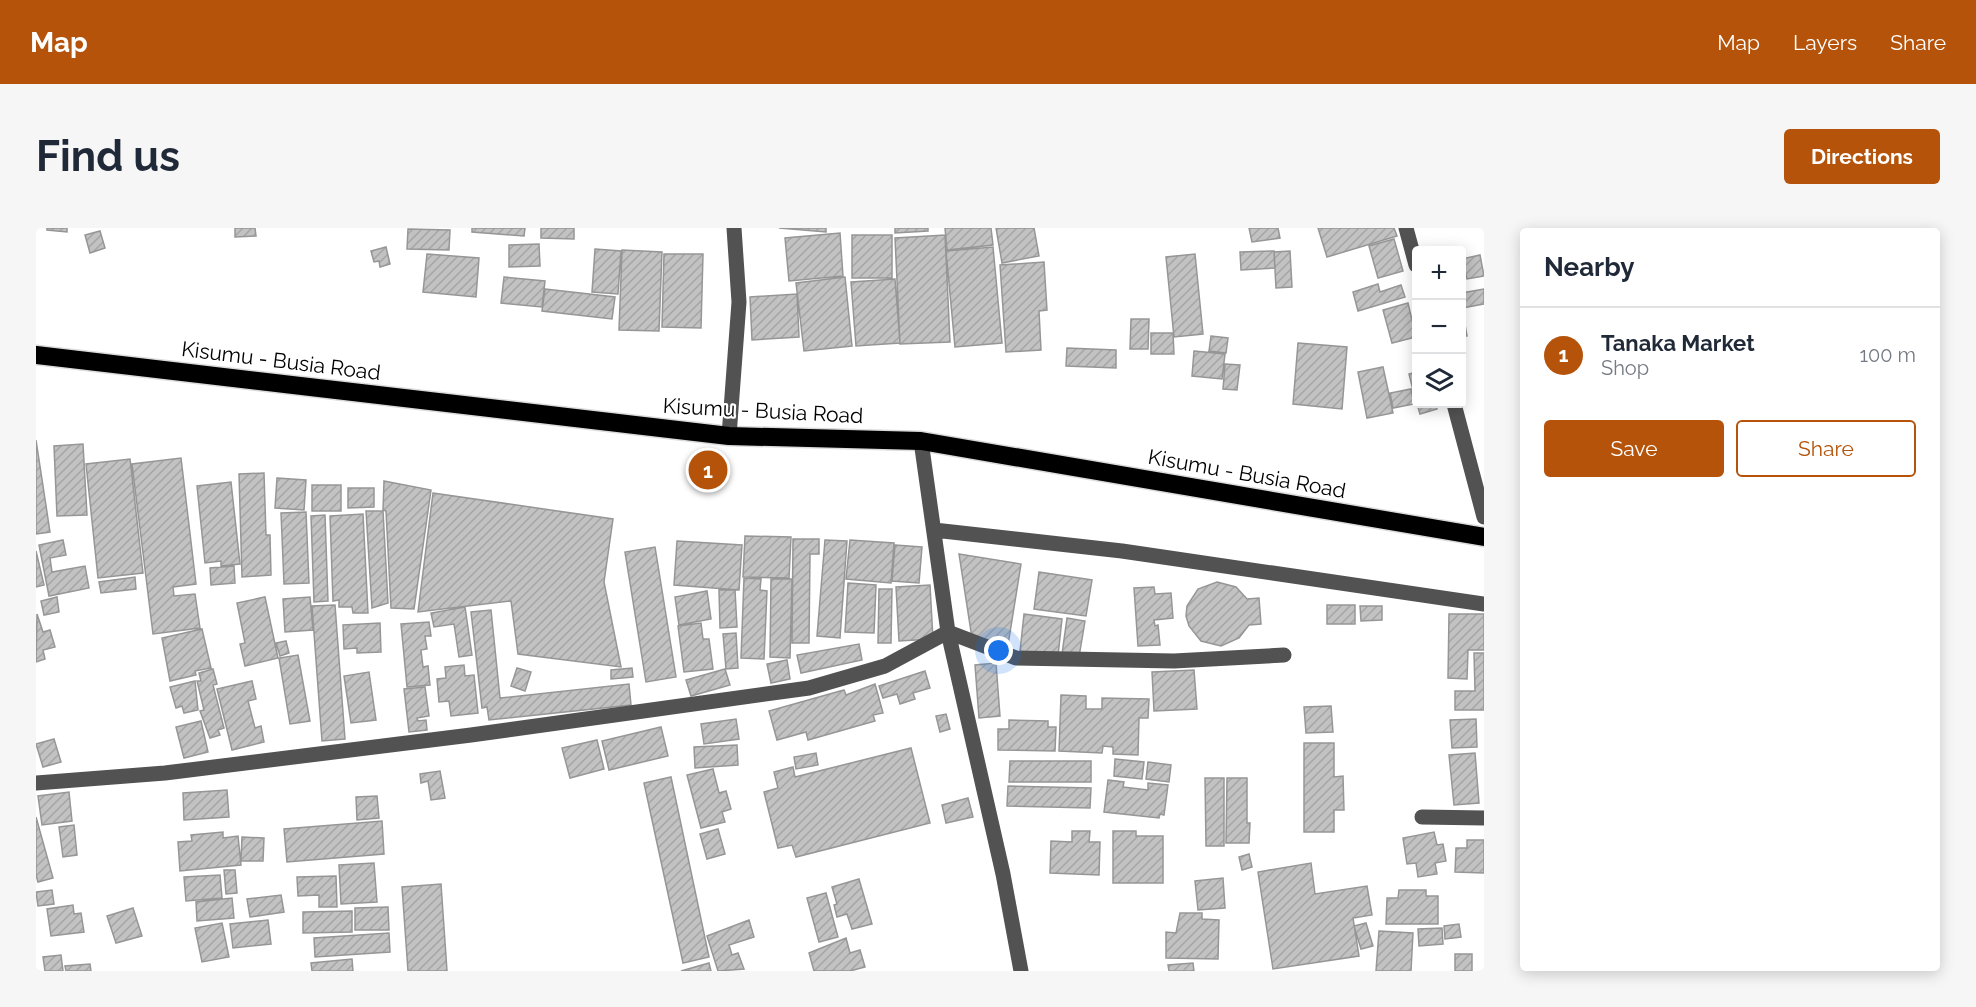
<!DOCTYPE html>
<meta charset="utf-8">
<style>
:root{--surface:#fff;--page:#f6f6f7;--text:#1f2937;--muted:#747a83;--line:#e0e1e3;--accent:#b45309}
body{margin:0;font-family:Raleway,sans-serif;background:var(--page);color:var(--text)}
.controls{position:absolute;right:18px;top:18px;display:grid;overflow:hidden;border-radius:6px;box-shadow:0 3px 15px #0003}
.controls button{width:54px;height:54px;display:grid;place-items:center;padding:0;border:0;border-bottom:2px solid var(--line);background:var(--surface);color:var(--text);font:30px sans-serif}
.you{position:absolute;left:963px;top:423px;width:21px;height:21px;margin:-15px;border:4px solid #fff;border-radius:50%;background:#1a73e8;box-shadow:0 0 0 9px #1a73e833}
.badge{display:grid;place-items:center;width:39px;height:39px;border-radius:50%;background:var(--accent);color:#fff;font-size:20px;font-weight:700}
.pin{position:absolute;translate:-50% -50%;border:3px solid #fff;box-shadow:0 2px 6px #0006}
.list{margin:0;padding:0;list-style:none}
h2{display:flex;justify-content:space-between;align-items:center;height:78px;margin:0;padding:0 24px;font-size:26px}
h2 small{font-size:20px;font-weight:400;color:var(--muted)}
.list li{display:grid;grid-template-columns:39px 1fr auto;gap:18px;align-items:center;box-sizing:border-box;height:96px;padding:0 24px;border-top:2px solid var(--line)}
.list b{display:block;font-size:22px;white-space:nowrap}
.list p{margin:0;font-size:20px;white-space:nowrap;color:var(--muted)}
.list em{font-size:20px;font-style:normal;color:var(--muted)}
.actions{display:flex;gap:12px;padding:18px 24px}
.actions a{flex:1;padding:14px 0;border:2px solid var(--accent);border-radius:6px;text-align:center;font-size:21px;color:var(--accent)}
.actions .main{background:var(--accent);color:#fff}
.icon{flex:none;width:33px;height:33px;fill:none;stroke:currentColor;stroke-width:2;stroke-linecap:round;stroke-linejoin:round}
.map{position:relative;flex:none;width:1448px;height:743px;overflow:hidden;border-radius:6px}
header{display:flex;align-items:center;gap:36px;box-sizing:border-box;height:84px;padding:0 30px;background:var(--accent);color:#fff}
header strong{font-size:28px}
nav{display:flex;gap:33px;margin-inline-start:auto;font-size:21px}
.intro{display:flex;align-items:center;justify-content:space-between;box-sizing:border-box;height:144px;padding:0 36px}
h1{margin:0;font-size:42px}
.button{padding:15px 27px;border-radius:6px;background:var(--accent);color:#fff;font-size:21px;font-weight:700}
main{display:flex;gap:36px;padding:0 36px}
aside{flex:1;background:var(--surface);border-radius:6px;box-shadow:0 3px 15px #0003}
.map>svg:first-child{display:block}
.building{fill:url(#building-hatch);stroke:#969696;stroke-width:1.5}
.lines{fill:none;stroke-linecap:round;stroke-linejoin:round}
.highway-casing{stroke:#dbdbdb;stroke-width:21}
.minor{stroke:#525252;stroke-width:15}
.highway{stroke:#000;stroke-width:18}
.labels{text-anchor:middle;stroke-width:4.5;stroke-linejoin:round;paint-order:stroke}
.street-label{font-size:21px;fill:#000;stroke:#fff}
</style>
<header>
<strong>Map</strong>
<nav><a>Map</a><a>Layers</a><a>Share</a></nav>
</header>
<div class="intro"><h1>Find us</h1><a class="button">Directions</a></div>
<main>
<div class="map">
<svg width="1448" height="743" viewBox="0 0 1448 743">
<defs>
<pattern id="building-hatch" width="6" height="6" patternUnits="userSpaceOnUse" patternTransform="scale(1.5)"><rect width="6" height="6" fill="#c2c2c2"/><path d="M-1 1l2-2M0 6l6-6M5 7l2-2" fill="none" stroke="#a5a5a5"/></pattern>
</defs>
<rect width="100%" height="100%" fill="#fff"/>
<path class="building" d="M11,0H31V4L11,2Z
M199,0H219L220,8L199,9Z
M436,0H489L488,8L436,4Z
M505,0H538V11L505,10Z
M743,0H790V4Z
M859,0H892V3L859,5Z
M909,0H955L957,17L911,22Z
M960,0H998L1003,28L966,35Z
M1213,0H1242L1244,10L1216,14Z
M1282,0H1358L1361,8L1291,29Z
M372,1L414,2L413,22L371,21Z
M64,3L69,20L54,25L49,7Z
M804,5L807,48L753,53L749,10Z
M816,7H856V50H816Z
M909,7L914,114L864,116L859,10Z
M1358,11L1367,43L1342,50L1333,18Z
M503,16L504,38L473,39V17Z
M350,19L354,36L344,39L343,33L338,34L335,23Z
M957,19L966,115L919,119L910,23Z
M559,21L585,23L582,66L556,64Z
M586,22L626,24L623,103L583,102Z
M1238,23L1239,40L1205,42L1204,24Z
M1254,23L1256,59L1240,60L1238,24Z
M391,26L443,30L440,69L387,64Z
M628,26H667L665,100L626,99Z
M1159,26L1167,106L1138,109L1130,29Z
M1444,27L1448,48L1431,51L1426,31Z
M1008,34L1011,82L1003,83L1005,122L970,124L964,37Z
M468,49L509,53L506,79L465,75Z
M809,49L816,118L768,123L760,55Z
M859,51L864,115L820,118L815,54Z
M1342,56L1344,64L1365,57L1369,69L1322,83L1317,64Z
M509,61L579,69L576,91L506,83Z
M1448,61V76L1426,80V65Z
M761,66L763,109L716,112L714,69Z
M1372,75L1380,109L1356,115L1347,82Z
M1095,91H1113L1112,121H1094Z
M1428,91L1431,108L1426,109V92Z
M1115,105H1137L1138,126H1115Z
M1175,108L1192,110L1190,125L1173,123Z
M1262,115L1311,119L1306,181L1257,176Z
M1031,120L1080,122V140L1030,138Z
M1158,123L1189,126L1186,151L1156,148Z
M1189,136L1204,137L1201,162L1187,161Z
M1347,139L1357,185L1331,190L1322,144Z
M1380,144V174L1373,146Z
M1375,161L1378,176L1357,180L1354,165Z
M1381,176H1400L1401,181L1384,186Z
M0,212L14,304L0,306Z
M47,216L51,287L21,288L18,218Z
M145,230L160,356L137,359L138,368L159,366L164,400L117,406L96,236Z
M94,231L107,345L62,350L50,236Z
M228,245L230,307H234L235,347L206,349L203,246Z
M241,250L270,252L268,282L239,280Z
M348,253L395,262L378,381L355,380L350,283L347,282Z
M195,254L204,336L185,338V333L169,335L161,258Z
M276,257H305V283H276Z
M312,260H338V279L312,280Z
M397,265L577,291L568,354L585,439L482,426L475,373L382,384Z
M330,283H347L352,375L336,380Z
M270,284L273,355L248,356L245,285Z
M327,286L332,385H317L316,379H303V372L297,373L294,288Z
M289,287L292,373L278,374L275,288Z
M709,308L755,309L753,350L707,349Z
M757,311H783V326H774L773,415H756Z
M27,312L30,327L14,330L16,344L49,338L53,360L13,368L3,317Z
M789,312L811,313L804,410L781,408Z
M814,312L858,315L855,355L810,351Z
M641,313L706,317L703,362L638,357Z
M859,317L886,319L883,355L856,353Z
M619,319L640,449L610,454L589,324Z
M0,323L8,357L0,359Z
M923,326L985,336L972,417L936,410Z
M198,338L199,355L175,357L174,340Z
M1003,344L1056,352L1050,388L998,381Z
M99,349L100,361L65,365L63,354Z
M708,350L725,351L724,362L731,363L728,431L705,430Z
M735,351H756L754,430L734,429Z
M1181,354L1200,359L1211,371L1223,370L1225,396L1213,397L1203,410L1185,418L1165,413L1153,398L1150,388L1151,378L1162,361Z
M812,355L840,357L838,405L809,404Z
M894,357L897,411L863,413L860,359Z
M1118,359L1119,366L1135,365L1137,390L1118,392L1119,398L1122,397L1124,417L1102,418L1098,360Z
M843,361H856L855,415H842Z
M683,362H699L701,399L684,400Z
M671,363L675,391L643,397L639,369Z
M21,369L23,384L8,387L5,373Z
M229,369L242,430L209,438L204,416L209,415L201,375Z
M274,369L277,402L249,404L247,371Z
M299,377L309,511L286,513L276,378Z
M1291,377H1319V396H1291Z
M1324,378H1346V392L1325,393Z
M429,379L436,427L423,429L418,396L398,399L395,385Z
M455,382L464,470L593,456L595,477L453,492L451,479L446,480L435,384Z
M1,386L7,404L14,402L19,419L7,422L9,431L0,434Z
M988,386L1026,391L1022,428L984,423Z
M1413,386H1448V422H1432L1431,451L1412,450Z
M1031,390L1049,393L1043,429L1026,426Z
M393,394L395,408H389L391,421L385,422L387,439L392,438L394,457L371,459L365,396Z
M344,395L345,424L321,425V420L308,421L307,397Z
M665,395L667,411H673L677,441L648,444L642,398Z
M166,401L175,440L159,443L160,447L134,453L126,410Z
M700,405L702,440L690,441L687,406Z
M250,413L253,425L244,428L240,415Z
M823,416L826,432L765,445L761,427Z
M1438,425H1448V482H1419V463H1439Z
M262,427L274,493L254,496L243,430Z
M751,432L754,451L735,455L731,436Z
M960,435L964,488L943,490L939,437Z
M428,437L429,448L438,447L442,485L415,488L413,473L403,474L401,451L410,450L409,439Z
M481,440L495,444L489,463L475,458Z
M596,440L597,449L575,451V442Z
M177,441L181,456L177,457L188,500L182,502L184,507L174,510L164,483L168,482L161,453H165L163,445Z
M689,441L694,457L655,468L650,452Z
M1158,442L1161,481L1118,483L1116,444Z
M889,443L894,460L877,465L879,471L864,476L861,466L847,470L843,458Z
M333,444L340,492L315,495L308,448Z
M159,453L162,482L148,485L146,478L140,480L134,459Z
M216,453L220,471L212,473L219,500L225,498L228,514L196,522L181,461Z
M839,456L847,485L837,487L839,493L772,512L770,504L741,512L733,483L808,462L810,467Z
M389,459L393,488L381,490L382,493L390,492L391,502L373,504L368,461Z
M1025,467L1050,468V481H1066V470L1113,471L1112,490H1103L1102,527L1077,526V519L1067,518L1066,525L1023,523Z
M1295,478L1297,504L1270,505L1268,479Z
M910,486L914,501L904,504L900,488Z
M700,491L703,511L668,516L665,496Z
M1440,491L1441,519L1416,520L1414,492Z
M973,492L1012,493V499H1020L1019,523L962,522V501H973Z
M165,493L172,524L148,530L140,499Z
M625,499L632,528L573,542L566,513Z
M18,511L25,534L7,539L0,516Z
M561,512L568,541L534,550L526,520Z
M1268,515H1298V549L1307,548L1308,582H1298V604H1268Z
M701,517L702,537L659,540L658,519Z
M875,520L894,595L760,629L756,617L742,620L728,564L742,560L738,544L757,539L759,549Z
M780,525L782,537L760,541L758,529Z
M1439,525L1443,575L1418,577L1413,527Z
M1079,531L1108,534L1106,551L1078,548Z
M974,533H1055V554H973Z
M1112,534L1135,537L1133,554L1110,551Z
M677,541L683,565L690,563L695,581L686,584L689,594L665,600L651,547Z
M404,543L409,570L395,572L392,553L385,555L384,546Z
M635,549L673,729L647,735L608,555Z
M1169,550H1188V618H1170Z
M1191,550H1211V595H1214L1213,615H1190Z
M1072,552L1088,554L1087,559L1112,562V555L1132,557L1128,587L1124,586L1123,590L1068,584Z
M972,558L1055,560L1054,580L971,578Z
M191,562L193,589L148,592L147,565Z
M33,564L36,593L6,597L2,568Z
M341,568L343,590L321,592L320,569Z
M932,570L937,589L910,595L906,577Z
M0,589L17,650L2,654L0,647Z
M346,593L348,626L251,634L248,601Z
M38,597L41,627L27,629L23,599Z
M682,601L689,626L671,631L664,606Z
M1036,603H1054L1053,614H1064L1063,647L1014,645L1015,613L1036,614Z
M1077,603H1100V608H1127V655H1077Z
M187,604V610L202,608L205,637L144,643L142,614L156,613L155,607Z
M1398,604L1401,617L1407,616L1410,633L1399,635L1401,646L1382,649L1380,635L1371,636L1367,610Z
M206,609L228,610L227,633H205Z
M1431,612H1448V645L1419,644L1420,620H1431Z
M1213,626L1216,639L1206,642L1203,629Z
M338,635L341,674L305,676L303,637Z
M1275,635L1279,666L1331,658L1336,687L1317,690L1323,728L1237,741L1222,644Z
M188,642H199L201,665L190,666Z
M184,647L186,670L150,673L148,649Z
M300,648L301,679H283V667L262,668L261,649Z
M1187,650L1189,680L1162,682L1159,653Z
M823,651L836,696L816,701L811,686L801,689L798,677L801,676L796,659Z
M405,656L411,743H372L366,659Z
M16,662L18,676L2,678L0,664Z
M1363,662H1390V668H1402V696H1350L1351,670H1362Z
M790,665L802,709L783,714L771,670Z
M245,667L248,684L214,689L211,671Z
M196,670L198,690L161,693L160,674Z
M37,677L38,686L45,685L48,704L15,708L11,681Z
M352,679L353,702H319V680Z
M97,680L106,708L80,715L71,688Z
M316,683V704L267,705V684Z
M1144,685H1166V691L1183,692L1182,731L1130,730V704L1140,705Z
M232,692L235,716L197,720L194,696Z
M713,692L718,709L693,717L696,727L702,725L708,741L682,743L671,708Z
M186,695L193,729L166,734L159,700Z
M1330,695L1337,718L1325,721L1318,698Z
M1423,696L1425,709L1409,711L1408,698Z
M1406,700L1407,716L1383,718L1382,701Z
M1343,703L1377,705L1375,743H1340Z
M353,705L354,724L279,729L278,710Z
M810,710L814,725L824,722L829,739L814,743H778L773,725Z
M1419,726H1436V743H1419Z
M25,727L27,743H9L7,729Z
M316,731L317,743H276L275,735Z
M673,735L675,743H645Z
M1157,735L1158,743H1133L1132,737Z
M54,736L55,743H30L29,738Z"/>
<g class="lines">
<g class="highway-casing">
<path id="highway" d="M0,127L693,208L885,213L1448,309"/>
</g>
<path class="minor" d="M1370,0L1380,37
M1418,176L1448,289
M693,208L703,74L698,0
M885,213L912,404L967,646L985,743
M898,302L1086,323L1448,376
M0,555L129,545L435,507L773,460L849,438L912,404L980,430L1138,433L1248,427
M1386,589L1448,590"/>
<use href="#highway" class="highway"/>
</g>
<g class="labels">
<g class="street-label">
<text transform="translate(245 133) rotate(7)" y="7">Kisumu - Busia Road</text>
<text transform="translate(727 183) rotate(3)" y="7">Kisumu - Busia Road</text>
<text transform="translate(1211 246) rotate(10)" y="7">Kisumu - Busia Road</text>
</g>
</g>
</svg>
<div class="controls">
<button>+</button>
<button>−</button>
<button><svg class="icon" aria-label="layers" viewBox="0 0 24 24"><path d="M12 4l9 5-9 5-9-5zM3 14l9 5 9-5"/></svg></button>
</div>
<div class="you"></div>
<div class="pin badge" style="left:672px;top:242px">1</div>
</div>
<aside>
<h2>Nearby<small></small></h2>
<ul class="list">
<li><span class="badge">1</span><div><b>Tanaka Market</b><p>Shop</p></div><em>100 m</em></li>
</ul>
<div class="actions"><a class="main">Save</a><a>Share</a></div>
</aside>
</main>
